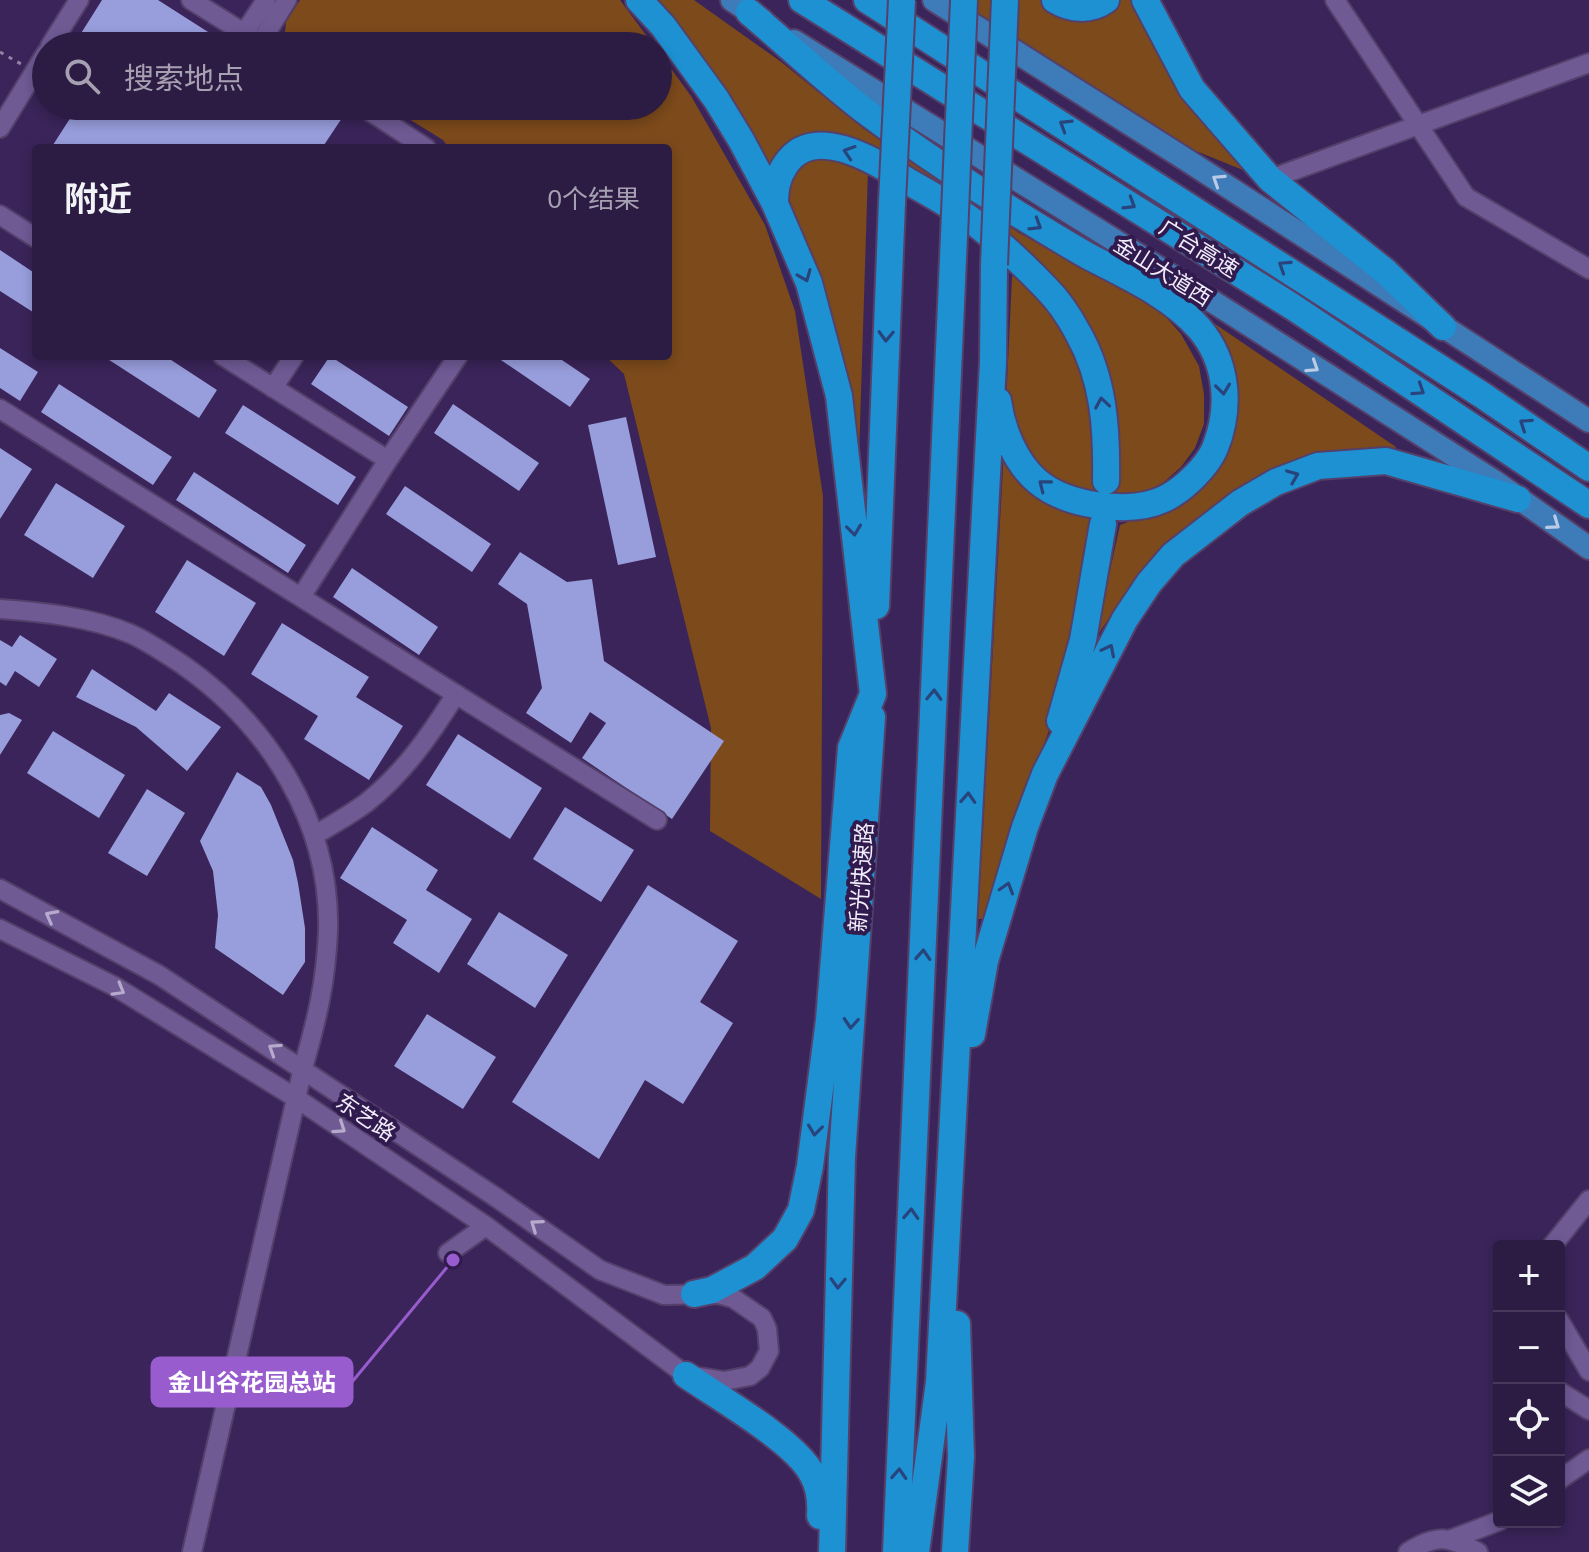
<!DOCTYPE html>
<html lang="zh">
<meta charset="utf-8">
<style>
:root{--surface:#2c1b43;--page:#34244a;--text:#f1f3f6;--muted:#a6a1b2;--line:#48395c}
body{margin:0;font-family:Arial,"Noto Sans SC",sans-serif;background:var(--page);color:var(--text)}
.controls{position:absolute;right:24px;bottom:24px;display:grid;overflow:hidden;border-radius:8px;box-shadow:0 4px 12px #0003}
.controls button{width:72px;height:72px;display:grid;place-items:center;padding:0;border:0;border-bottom:2px solid var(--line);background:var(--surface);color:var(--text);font:40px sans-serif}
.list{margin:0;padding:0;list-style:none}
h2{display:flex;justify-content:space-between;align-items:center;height:104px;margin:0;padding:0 32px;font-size:34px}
h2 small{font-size:26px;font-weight:400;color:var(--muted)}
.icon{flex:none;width:44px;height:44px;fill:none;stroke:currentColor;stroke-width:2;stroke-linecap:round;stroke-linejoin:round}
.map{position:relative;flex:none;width:1589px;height:1552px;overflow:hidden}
.search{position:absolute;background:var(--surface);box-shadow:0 4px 12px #0003;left:32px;top:32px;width:640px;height:88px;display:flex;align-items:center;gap:20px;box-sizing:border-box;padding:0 28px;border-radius:44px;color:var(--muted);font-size:30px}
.panel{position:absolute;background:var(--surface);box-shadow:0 4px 12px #0003;left:32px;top:144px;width:640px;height:216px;border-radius:8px}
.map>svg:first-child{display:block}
.green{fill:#7c4a1b}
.building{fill:#989ddc}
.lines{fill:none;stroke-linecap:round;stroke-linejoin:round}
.minor-casing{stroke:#54406a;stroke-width:22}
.major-casing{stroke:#54406a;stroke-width:26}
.highway-casing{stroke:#54406a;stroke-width:30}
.path{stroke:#9184a6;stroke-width:3;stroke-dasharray:4 6;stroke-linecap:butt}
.minor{stroke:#6f5a94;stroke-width:18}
.major{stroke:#3e7bb9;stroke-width:22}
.highway{stroke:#1d91d2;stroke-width:26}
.highway-bridge-casing{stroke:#54406a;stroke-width:30;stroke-linecap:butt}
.highway-bridge{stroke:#1d91d2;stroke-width:26}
.oneway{stroke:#29447c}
.oneway2{stroke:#bbcbe6}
.oneway3{stroke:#b6abcc}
.labels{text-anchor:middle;stroke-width:8;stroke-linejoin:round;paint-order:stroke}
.street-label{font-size:22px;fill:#f1edfa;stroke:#301a4e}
.leader{fill:none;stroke:#985cce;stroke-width:3}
.callout-dot{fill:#985cce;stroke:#301a4e;stroke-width:3}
.callout{fill:#985cce;stroke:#985cce;stroke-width:3}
.callout-label{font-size:24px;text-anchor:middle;font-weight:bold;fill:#fff}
</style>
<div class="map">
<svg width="1589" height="1552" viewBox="0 0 1589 1552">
<rect width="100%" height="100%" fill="#3a2459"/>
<path class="green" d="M300,0H620L654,46H293L284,41L286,22Z
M648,0H694L780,61L864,129L1019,233L1130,293L1165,316L1181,334L1199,366L1204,394V424L1195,448L1181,467L1164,482L1139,496L1114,498L1115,441L1087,326L851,139C807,127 790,133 766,171Z
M955,0H1043L1112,8L1119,0H1131L1159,56L1186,97L1243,170L1186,147Z
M658,51L691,96L765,225L795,311L823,496L821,899L710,831L711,728L624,374L605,356H668V148H449L443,140L388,106H658Z
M826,156L868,171L859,457H851L784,205L790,170L805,160Z
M1012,276L1025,280L1064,323L1089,380L1099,455L1094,498L1063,487L1039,469L1021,443L1006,405Z
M1193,309L1396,447L1393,453L1269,471L1231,493L1160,552L1121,600L1095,639L1120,525L1159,510L1200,477L1221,396Z
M1004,449L1095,517L1080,620L1051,725L1026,793L987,919H978Z"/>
<path class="building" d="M102,0H158L230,46H73Z
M78,106H323L342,118L322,148H51Z
M0,250L36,274V314L0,291Z
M0,348L38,372L20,401L0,388Z
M103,356H165L217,390L199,418Z
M330,356L408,407L389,436L311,384Z
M495,356H556L590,379L570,407Z
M59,384L172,457L153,485L41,412Z
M453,404L539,463L519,491L434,433Z
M243,405L356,477L338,505L225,433Z
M626,417L656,557L618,565L588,425Z
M0,448L32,469L0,519Z
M194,472L306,545L288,573L176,500Z
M56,483L125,526L93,578L24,535Z
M405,486L491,544L472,572L386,514Z
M520,552L567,582L592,579L604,661L724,741L672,819L582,758L606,723L590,712L571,743L526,713L542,688L527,604L498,584Z
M187,560L256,603L224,656L155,612Z
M352,568L438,627L419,655L333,597Z
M282,623L369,677L356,697L403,726L369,780L304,739L318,716L251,674Z
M20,635L57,659L39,687L15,671L6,686L0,682V640L12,647Z
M92,669L156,711L169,693L221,727L187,771L136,727L76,697Z
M9,713L22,720L0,755V715Z
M53,731L125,775L99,818L27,773Z
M458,734L542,788L510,839L426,785Z
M237,772L261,787L271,805L293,860L298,883L305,928V962L283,995L215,948L218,915L213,871L200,841Z
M147,789L185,813L147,876L108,853Z
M565,807L634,850L601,902L533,859Z
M372,827L438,870L426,890L472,919L439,973L393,943L407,920L340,878Z
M648,885L738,941L700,1002L733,1023L683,1104L645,1080L599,1159L512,1102Z
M499,912L568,955L535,1008L467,964Z
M427,1014L496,1057L463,1109L394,1066Z"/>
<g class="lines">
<g class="minor-casing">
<path id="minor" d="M191,0L265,46
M1335,0L1466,197L1589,269
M245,32L266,0
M260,43L287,0
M50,46L79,0
M362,106L426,148
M0,128L46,53
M1270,179L1589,63
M0,215L36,238
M223,356L388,460
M273,388L294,356
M0,409L657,820
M301,597L388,460L458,356
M0,609C42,612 91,617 131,634C149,642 166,654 183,665C269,725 331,823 328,931C326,982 317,1019 303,1068L192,1552
M314,836C331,825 350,815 366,803C404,773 431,734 456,694
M0,889L159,975L497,1198L600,1270L664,1295L718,1294L733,1298L762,1318L767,1329L769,1351L760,1368L750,1376L724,1381L686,1375L486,1226L296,1098L114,986L0,929
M1552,1246L1589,1200
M448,1253L486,1226
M1559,1320L1589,1371
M1559,1391L1589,1410
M1559,1480L1589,1459
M1452,1539L1499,1521
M1408,1552C1438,1533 1448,1537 1478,1552"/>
</g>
<g class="major-casing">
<path id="major" d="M732,0L762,20
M934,0L1182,157L1589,421
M794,41L1196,291L1494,481L1589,548"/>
</g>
<g class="highway-casing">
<path id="highway" d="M639,0L663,26L716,99L741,140L775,204L809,283L839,396L873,694L851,748L829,1020L810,1166L801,1210L785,1239L755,1267L712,1290L694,1294
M802,0L1293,307L1589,505
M867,0L1482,395L1589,468
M1055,0C1071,10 1091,11 1106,0
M1145,0L1192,89L1270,179L1386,272L1443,327
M749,12C789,46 828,83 869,114C905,141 942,166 979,190C1015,212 1051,235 1088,256C1126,276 1170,295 1199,328C1228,362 1231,408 1215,448C1207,467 1183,490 1164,499C1130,515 1066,506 1037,481C1015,462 1002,429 998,401
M775,204C775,189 777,177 786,164C815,121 879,164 911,183C932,195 954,207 974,222C999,242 1024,265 1046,288C1058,300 1070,318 1078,333C1104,379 1107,429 1106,481
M876,606L892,202
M1060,721L1083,640L1103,524
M972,1034L985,961L1025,827L1045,774L1125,619L1149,583L1173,555L1240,503L1276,482L1318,466L1386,461L1518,499
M686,1375C718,1397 796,1442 812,1474C819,1486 821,1502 820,1516
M832,1552L842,1157L872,717
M896,1552L954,236
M916,1552L939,1382L993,362L994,265
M955,1552L961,1457L957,1324"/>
</g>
<path class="path" d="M0,52L21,64"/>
<use href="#minor" class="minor"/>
<use href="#major" class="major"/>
<use href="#highway" class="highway"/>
<g class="highway-bridge-casing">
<path id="highway-bridge" d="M892,202L902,0
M954,236L964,0
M994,265L1005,0"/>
</g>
<use href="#highway-bridge" class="highway-bridge"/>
</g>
<defs><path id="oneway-chevron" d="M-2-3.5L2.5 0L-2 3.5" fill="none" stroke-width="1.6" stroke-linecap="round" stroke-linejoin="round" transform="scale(2)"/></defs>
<g class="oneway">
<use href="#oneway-chevron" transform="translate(1065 125) rotate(-148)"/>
<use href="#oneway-chevron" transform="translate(849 152) rotate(-162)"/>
<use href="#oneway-chevron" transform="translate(1130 204) rotate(32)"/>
<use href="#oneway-chevron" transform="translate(1036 225) rotate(32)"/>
<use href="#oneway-chevron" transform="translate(1284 266) rotate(-147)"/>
<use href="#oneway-chevron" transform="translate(805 276) rotate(68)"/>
<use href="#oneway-chevron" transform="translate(886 336) rotate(92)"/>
<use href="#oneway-chevron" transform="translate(1223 389) rotate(83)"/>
<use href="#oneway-chevron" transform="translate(1419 390) rotate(33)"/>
<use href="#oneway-chevron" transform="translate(1102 403) rotate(-99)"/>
<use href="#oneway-chevron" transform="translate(1525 424) rotate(-146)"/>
<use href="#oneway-chevron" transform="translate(1293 476) rotate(-22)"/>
<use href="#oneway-chevron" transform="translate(1044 485) rotate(-142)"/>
<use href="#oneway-chevron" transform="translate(854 530) rotate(83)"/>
<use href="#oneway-chevron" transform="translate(1109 650) rotate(-63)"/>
<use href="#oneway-chevron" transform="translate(934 695) rotate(-88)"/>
<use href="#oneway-chevron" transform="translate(968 798) rotate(-87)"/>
<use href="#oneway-chevron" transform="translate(1007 888) rotate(-73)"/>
<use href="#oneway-chevron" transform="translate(923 955) rotate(-87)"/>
<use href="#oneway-chevron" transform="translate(851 1023) rotate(94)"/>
<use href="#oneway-chevron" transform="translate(815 1130) rotate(97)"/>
<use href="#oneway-chevron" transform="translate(911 1214) rotate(-87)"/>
<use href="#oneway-chevron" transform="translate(838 1283) rotate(92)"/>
<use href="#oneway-chevron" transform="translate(899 1474) rotate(-87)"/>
</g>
<g class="oneway2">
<use href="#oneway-chevron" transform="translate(1218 180) rotate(-147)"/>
<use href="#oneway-chevron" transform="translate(1313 367) rotate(33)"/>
<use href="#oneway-chevron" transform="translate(1554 524) rotate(35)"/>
</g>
<g class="oneway3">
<use href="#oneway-chevron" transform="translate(51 916) rotate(-152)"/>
<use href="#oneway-chevron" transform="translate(119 990) rotate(30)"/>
<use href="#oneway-chevron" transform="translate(274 1049) rotate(-147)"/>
<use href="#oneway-chevron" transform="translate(340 1128) rotate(34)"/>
<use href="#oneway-chevron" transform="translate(536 1225) rotate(-145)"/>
</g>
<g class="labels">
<g class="street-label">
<text transform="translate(1199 248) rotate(32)" y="8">广台高速</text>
<text transform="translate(1163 271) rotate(32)" y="8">金山大道西</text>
<text transform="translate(861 877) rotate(-86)" y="8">新光快速路</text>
<text transform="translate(366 1117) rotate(34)" y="8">东艺路</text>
</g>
</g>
<path class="leader" d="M453 1260L352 1382"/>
<circle class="callout-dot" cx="453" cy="1260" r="8"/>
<rect class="callout" x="152" y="1358" width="200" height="48" rx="8"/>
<g class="callout-label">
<text x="252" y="1391">金山谷花园总站</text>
</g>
</svg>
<div class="controls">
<button>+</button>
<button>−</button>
<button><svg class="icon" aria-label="locate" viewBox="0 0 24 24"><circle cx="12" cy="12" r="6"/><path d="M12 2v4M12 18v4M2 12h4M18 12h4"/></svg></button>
<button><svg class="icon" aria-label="layers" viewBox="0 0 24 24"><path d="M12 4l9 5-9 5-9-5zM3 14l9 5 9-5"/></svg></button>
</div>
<div class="search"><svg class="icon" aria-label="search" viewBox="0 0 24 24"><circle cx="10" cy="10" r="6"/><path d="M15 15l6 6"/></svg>搜索地点</div>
<section class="panel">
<h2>附近<small>0个结果</small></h2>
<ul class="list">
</ul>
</section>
</div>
